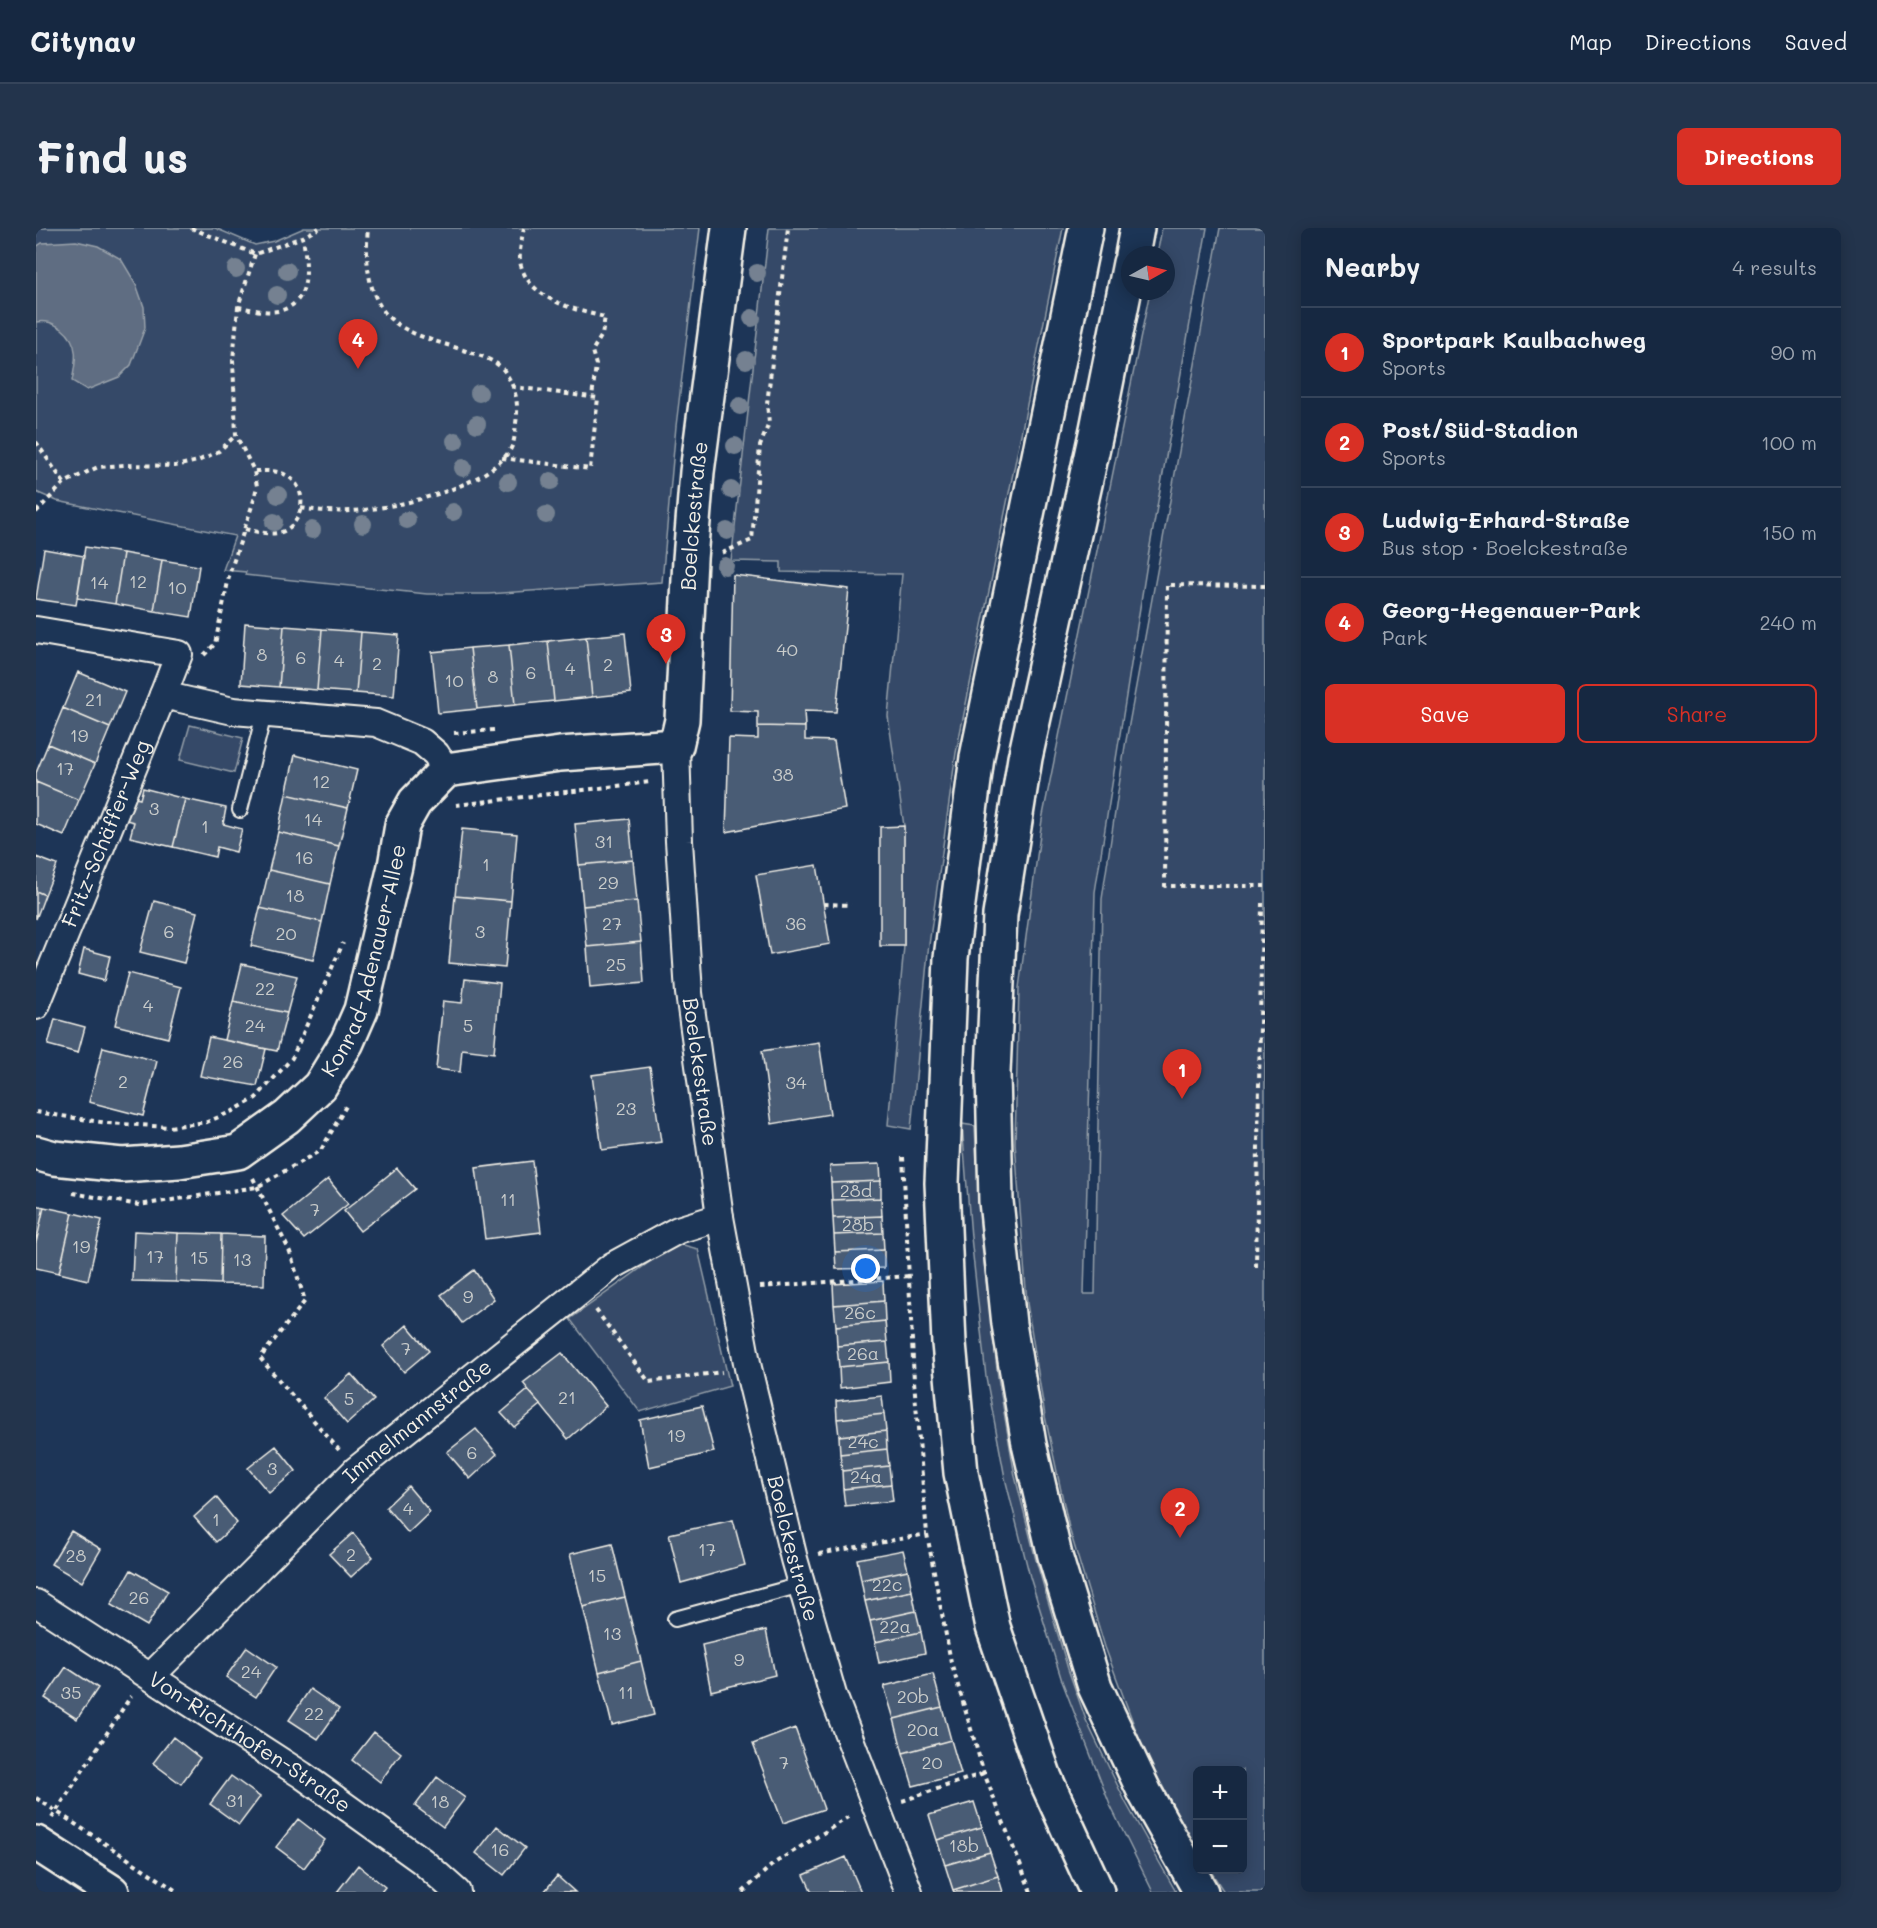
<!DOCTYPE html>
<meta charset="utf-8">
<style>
:root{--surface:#162841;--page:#23344c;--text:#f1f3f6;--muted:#9ea6b1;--line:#35445a;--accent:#d93025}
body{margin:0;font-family:Mali,sans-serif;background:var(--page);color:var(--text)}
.controls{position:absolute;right:18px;bottom:18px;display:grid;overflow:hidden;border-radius:9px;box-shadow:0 3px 15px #0003}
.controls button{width:54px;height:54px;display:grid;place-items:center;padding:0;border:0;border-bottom:2px solid var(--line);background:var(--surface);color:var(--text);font:30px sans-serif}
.compass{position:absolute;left:1085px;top:18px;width:54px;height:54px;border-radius:50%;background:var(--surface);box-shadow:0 3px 15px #0003;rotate:82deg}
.you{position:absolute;left:830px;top:1041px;width:21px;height:21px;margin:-15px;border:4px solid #fff;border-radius:50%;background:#1a73e8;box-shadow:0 0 0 9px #1a73e833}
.badge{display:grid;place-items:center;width:39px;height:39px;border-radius:50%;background:var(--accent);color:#fff;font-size:20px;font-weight:700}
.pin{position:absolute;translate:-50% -50px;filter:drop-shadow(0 2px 3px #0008)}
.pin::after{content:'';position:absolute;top:32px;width:21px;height:18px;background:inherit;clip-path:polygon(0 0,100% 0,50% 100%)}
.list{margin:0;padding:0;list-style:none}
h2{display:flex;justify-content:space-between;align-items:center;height:78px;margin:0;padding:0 24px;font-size:26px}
h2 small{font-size:20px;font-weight:400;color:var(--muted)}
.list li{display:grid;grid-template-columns:39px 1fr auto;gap:18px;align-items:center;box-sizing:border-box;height:90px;padding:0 24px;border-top:2px solid var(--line)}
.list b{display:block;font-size:22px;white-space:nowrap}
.list p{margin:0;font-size:20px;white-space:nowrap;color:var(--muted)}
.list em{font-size:20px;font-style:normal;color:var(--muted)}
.actions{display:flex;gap:12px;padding:18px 24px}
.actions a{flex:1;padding:14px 0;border:2px solid var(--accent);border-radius:9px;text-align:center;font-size:21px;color:var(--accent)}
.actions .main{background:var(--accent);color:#fff}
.map{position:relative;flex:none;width:1229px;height:1664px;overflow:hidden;border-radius:9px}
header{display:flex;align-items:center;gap:36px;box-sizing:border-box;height:84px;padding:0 30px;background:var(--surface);border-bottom:2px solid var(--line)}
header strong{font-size:28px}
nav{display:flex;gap:33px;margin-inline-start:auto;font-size:21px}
.intro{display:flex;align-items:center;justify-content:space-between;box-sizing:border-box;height:144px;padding:0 36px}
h1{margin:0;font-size:42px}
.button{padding:15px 27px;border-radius:9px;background:var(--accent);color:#fff;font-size:21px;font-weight:700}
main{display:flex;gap:36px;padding:0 36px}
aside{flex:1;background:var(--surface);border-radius:9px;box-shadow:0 3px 15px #0003}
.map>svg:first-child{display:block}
.green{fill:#354a67;stroke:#949ea8;stroke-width:1.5}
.water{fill:#5e6d82;stroke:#9aa2ab;stroke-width:1.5}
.building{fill:#485b74;stroke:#f4f1e8;stroke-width:1.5}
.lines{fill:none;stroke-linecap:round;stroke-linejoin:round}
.lane-casing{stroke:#f4f1e8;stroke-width:18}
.street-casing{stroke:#f4f1e8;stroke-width:30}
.secondary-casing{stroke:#f4f1e8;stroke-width:38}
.highway-casing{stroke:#f4f1e8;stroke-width:38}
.path{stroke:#f4f1e8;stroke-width:4;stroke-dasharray:4.5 4.5;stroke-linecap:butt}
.lane{stroke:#1d3557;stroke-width:14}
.street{stroke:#1d3557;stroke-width:26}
.secondary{stroke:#1d3557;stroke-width:33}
.highway{stroke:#1d3557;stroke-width:33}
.tree{fill:#748191}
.labels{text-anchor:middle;stroke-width:6;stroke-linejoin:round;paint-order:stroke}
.number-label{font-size:18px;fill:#c9cccb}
.street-label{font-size:21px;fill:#f4f1e8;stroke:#1d3557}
</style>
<header>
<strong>Citynav</strong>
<nav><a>Map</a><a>Directions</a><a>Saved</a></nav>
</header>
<div class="intro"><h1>Find us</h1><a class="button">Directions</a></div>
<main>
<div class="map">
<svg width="1229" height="1664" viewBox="0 0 1229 1664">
<rect width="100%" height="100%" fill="#1d3557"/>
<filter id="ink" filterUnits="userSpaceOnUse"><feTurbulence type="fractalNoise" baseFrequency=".0167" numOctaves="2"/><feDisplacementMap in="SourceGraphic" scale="12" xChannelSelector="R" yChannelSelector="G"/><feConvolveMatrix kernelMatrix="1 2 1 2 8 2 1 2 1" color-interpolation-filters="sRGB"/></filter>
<g filter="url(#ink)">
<path class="green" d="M0,0H179L219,17L238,13L268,0H664L640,198L626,354L452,366H391L209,347L210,344L187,342L199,308L21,273L0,264Z
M733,0H1027L920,525L892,724L875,901L852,897L868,718V598L852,488L866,346L745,344V334L695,333Z
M1126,0H1171L1112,329L1059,664L1048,1066H1059L1066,671L1089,518L1184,0H1229V1664H1188L1174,1642H1206V1542H1162L1161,1622L1108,1524L1069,1419L1033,1300L1009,1188L991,1075L979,915L983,760L1006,592L1114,63H1130V27H1121Z
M154,497L207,510L198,545L144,532Z
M926,896L939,898L945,1009L962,1149L979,1248L1000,1332L1032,1441L1050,1492L1090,1575L1140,1664H1117L1074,1577L1026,1453L994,1349L969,1250L950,1149L935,1009Z
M640,1015L662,1021L694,1158L604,1184L534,1091Z"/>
<path class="water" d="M40,13L62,18L85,31L100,56L108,79L109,100L95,137L83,149L51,162L36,153C40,133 44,115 26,101C17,95 11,92 0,94V19L6,15Z"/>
<path class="building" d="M49,319L87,325L79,376L41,370Z
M8,321L48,328L40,377L0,371Z
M87,325L126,332L118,383L79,376Z
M126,332L163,338L155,389L118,383Z
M697,347L813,361L800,484L768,483L769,499L722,498V484L694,483Z
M209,395L248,398L243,459L205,456Z
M248,398L286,401L281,462L243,459Z
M286,401L325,404L320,465L281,462Z
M325,404L363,407L358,468L320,465Z
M589,405L595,465L556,469L550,409Z
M550,409L556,469L518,473L512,413Z
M512,413L518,473L479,477L473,417Z
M473,417L479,477L441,481L434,420Z
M434,420L441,481L402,485L396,424Z
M42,444L89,464L74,500L27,480Z
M27,480L74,500L59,536L12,516Z
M722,498L769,499V512L798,513L809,581L690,604L693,510L722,511Z
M12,516L59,536L43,572L0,554V545Z
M259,527L321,542L312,580L250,566Z
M0,554L43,572L28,608L0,596Z
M107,560L149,571L137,619L94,609L98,594L86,591L92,568L104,571Z
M250,566L312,580L303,618L242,604Z
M149,571L190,580L187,596L206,601L200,624L181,619L179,629L137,619Z
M593,591L597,632L543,637L539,596Z
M868,598V718H844V599Z
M426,601L481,606L475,673L419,668Z
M242,604L303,618L294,656L233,642Z
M0,629L21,637L9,667L0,663Z
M597,632L601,673L547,678L543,637Z
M781,637L794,716L734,727L720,647Z
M233,642L294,656L286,694L224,680Z
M0,663L9,667L0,691Z
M419,668L475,673L469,740L413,735Z
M118,673L161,684L148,735L104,724Z
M601,673L605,714L551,719L547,678Z
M224,680L286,694L277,732L215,718Z
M605,714L608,755L554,760L551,719Z
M48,721L74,728L68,753L42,746Z
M206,736L261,748L251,785L197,774Z
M92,745L145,759L132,810L79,797Z
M429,751L464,755L458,825L426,821L424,844L400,841L407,773L426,775Z
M197,774L251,785L241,823L188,812Z
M19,791L49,799L42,825L12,817Z
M173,809L230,821L221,858L164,848Z
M783,814L794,886L736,896L726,823Z
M67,819L121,833L107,888L53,874Z
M614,839L625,914L566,922L556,847Z
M496,933L505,1004L449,1011L440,940Z
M844,936L845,953L795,955L794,938Z
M361,940L379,961L324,1003L308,983Z
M292,951L312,976L268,1011L247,988Z
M845,953V970L796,972L795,955Z
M845,970L846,988L797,990L796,972Z
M0,977L8,979L0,1015Z
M8,979L37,985L23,1045L0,1040V1015Z
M37,985L66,992L52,1052L23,1045Z
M846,988L847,1005L798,1007L797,990Z
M98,1003L142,1005L140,1054L96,1053Z
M142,1005L185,1006L184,1056L140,1054Z
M847,1005L848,1022L799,1024L798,1007Z
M185,1006L229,1008L228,1057L184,1056Z
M848,1022V1040L800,1041L799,1024Z
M438,1042L458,1071L426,1095L405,1067Z
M847,1053L848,1073L798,1077L797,1056Z
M848,1073L849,1093L800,1098L798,1077Z
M849,1093L851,1114L801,1118L800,1098Z
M371,1097L393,1123L368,1144L347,1118Z
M851,1114L853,1134L803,1139L801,1118Z
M526,1125L570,1178L532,1211L487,1155Z
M853,1134L854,1154L804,1160L803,1139Z
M315,1146L338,1172L311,1196L288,1170Z
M492,1162L505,1177L478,1199L465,1185Z
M846,1168L848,1186L801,1191L800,1173Z
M666,1178L678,1224L613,1239L604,1192Z
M848,1186L850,1203L803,1208L801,1191Z
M440,1201L461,1226L434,1251L411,1224Z
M850,1203L851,1221L804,1226L803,1208Z
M240,1218L260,1243L233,1265L212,1240Z
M851,1221L853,1238L806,1243L804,1226Z
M853,1238L855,1256L807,1261L806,1243Z
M855,1256L857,1273L809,1278L807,1261Z
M372,1258L394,1284L372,1305L350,1279Z
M180,1269L201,1295L180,1314L158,1289Z
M697,1292L709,1337L645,1355L633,1306Z
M35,1303L65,1321L46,1354L15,1336Z
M317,1305L337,1329L315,1349L293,1326Z
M576,1316L589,1369L547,1379L534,1326Z
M867,1322L872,1342L825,1352L821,1331Z
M95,1342L132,1363L111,1398L75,1377Z
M872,1342L876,1363L829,1373L825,1352Z
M876,1363L880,1383L834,1393L829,1373Z
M589,1369L605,1433L563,1444L547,1379Z
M880,1383L885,1404L839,1414L834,1393Z
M730,1402L739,1447L675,1463L666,1417Z
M885,1404L889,1425L843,1435L839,1414Z
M211,1419L240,1439L220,1469L190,1449Z
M605,1433L618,1487L576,1497L563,1444Z
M30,1439L62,1460L41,1491L9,1470Z
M897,1446L906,1479L858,1491L848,1458Z
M274,1461L303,1481L282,1511L253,1492Z
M906,1479L915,1512L867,1525L858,1491Z
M759,1500L788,1581L747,1595L717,1516Z
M338,1504L365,1525L344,1554L316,1532Z
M137,1509L164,1530L145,1556L117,1535Z
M915,1512L925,1546L877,1558L867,1525Z
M195,1548L224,1569L203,1597L174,1576Z
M401,1549L429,1570L407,1599L379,1578Z
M938,1574L946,1599L901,1612L893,1587Z
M262,1591L289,1612L268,1640L240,1619Z
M461,1598L489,1620L468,1647L440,1625Z
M946,1599L954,1624L909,1637L901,1612Z
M954,1624L962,1648L917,1662L909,1637Z
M810,1629L825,1664H776L768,1647Z
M322,1637L349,1659L345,1664H301Z
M521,1648L539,1664H508Z
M962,1648L967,1664H918L917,1662Z"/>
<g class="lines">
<g class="lane-casing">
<path id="lane" d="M204,582L228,486
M639,1391L765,1357"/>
</g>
<g class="street-casing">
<g id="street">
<path d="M0,402L143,426L127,467L197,483L340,495L386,514L400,526L410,542"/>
<path id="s1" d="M640,518L643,613L653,765L684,989L712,1140L758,1331L797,1467L873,1664"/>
<path id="s2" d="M0,778L127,467"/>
<path id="s3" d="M0,1375L266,1547L386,1633L421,1664"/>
<path id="s4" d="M115,1448L320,1242L576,1038L642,1002L684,989"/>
</g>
</g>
<g class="secondary-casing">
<g id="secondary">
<path id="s5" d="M0,925L18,930L86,937L143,933L202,924L251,889L284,858L311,814L325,782L359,638L366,597L379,574L410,542L524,526L640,518L646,492L654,331L661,244L693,0"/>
<path d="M0,1615L76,1664"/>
</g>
</g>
<g class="highway-casing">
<path id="highway" d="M1050,0L941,529L915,730L906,955L913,1115L925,1245L957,1399L1009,1550L1061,1664
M1096,27L1101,0
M1094,35L1061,201L989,530L964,687L957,845L960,973L973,1096L993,1216L1019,1328L1059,1459L1109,1565L1165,1664"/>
</g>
<path class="path" d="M155,0L219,26L267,9L283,0
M488,0C486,10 483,22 484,33C490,70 538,82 569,89L566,107L556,123L560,137L556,169
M202,79C217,81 235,87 249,81C277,70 270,32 267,9
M0,214L28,255
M466,230L554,241L562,170L478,159
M265,280C282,283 299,284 316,283C359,280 449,261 474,222C479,214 479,204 480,195C483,176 480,160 469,144C462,133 445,128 433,124C409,115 378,110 357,93C331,71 329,32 332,0
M0,284L28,255L62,239L88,237L139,238L162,233L183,223L200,207
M209,301C222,304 238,309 250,302C270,289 271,258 250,247C240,242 229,243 218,243
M686,325L716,312L724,218L733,195L731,176L752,0
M1229,358L1131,357L1129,658H1229
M168,427L179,416L194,344L218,272L221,258L218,243L200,207L197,132L202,79L219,26
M418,505L458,502
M420,577L615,554
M788,676L815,677
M0,884L71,895L133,899L171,894L197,883L220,870L256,830L307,715
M867,929L878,1153L891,1306L915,1434L948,1545L995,1664
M217,950L254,1024L269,1073L224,1130L303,1222
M37,965L103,977L221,959L285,922L310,878
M1220,1039L1226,675
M724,1059L873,1048
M560,1082L613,1154L686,1144
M783,1326L891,1306
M0,1570L142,1664
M866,1573L948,1545
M16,1590L95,1468
M707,1664L737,1636L816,1587"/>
<use href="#lane" class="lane"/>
<use href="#street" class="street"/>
<use href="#secondary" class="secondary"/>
<use href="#highway" class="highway"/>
</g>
<g class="tree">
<circle cx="200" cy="41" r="9"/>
<circle cx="251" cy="43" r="9"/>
<circle cx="721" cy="45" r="9"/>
<circle cx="241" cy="67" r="9"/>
<circle cx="716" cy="90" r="9"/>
<circle cx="710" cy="132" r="9"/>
<circle cx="443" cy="165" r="9"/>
<circle cx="704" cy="178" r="9"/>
<circle cx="441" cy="196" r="9"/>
<circle cx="419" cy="213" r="9"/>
<circle cx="699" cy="218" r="9"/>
<circle cx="427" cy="240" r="9"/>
<circle cx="515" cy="253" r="9"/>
<circle cx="472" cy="254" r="9"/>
<circle cx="695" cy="262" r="9"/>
<circle cx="242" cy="267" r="9"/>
<circle cx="417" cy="284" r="9"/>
<circle cx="510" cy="287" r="9"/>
<circle cx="371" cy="292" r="9"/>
<circle cx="238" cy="294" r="9"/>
<circle cx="327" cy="296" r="9"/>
<circle cx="276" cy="302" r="9"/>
<circle cx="691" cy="303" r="9"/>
<circle cx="689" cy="338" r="9"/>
</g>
</g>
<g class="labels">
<g class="number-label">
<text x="102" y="360">12</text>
<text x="63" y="361">14</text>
<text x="141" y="366">10</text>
<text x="751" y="428">40</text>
<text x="226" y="433">8</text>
<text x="265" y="436">6</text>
<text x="303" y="439">4</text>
<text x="341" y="442">2</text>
<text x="572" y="443">2</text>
<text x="534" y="447">4</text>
<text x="495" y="451">6</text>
<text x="457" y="455">8</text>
<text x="418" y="459">10</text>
<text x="58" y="478">21</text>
<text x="43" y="514">19</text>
<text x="29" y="547">17</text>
<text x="747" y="553">38</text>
<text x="285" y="560">12</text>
<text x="118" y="587">3</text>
<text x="277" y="598">14</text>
<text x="169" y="605">1</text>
<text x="568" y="620">31</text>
<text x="268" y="636">16</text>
<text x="450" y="643">1</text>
<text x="572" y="661">29</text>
<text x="259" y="674">18</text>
<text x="576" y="702">27</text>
<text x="760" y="702">36</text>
<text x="133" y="710">6</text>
<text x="444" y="710">3</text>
<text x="250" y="712">20</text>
<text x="580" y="743">25</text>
<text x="229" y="767">22</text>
<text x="112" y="784">4</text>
<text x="219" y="804">24</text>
<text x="432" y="804">5</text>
<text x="197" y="840">26</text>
<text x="87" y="860">2</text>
<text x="760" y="861">34</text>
<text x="590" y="887">23</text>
<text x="820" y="969">28d</text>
<text x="472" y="978">11</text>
<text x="279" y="988">7</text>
<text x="822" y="1003">28b</text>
<text x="45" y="1025">19</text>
<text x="119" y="1035">17</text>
<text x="163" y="1036">15</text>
<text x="206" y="1038">13</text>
<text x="432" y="1075">9</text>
<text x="824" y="1091">26c</text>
<text x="370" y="1127">7</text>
<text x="827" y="1132">26a</text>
<text x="531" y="1176">21</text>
<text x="313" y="1177">5</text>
<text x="640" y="1214">19</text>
<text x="827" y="1220">24c</text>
<text x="436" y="1231">6</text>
<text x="236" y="1247">3</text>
<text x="830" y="1255">24a</text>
<text x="372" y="1287">4</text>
<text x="180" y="1298">1</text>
<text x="671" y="1328">17</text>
<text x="315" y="1333">2</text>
<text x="40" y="1334">28</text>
<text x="561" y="1354">15</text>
<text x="851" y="1363">22c</text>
<text x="103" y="1376">26</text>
<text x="859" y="1405">22a</text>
<text x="576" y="1412">13</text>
<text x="703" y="1438">9</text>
<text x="215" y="1450">24</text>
<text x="35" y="1471">35</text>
<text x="590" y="1471">11</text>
<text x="877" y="1475">20b</text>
<text x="278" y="1492">22</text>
<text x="887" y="1508">20a</text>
<text x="748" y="1541">7</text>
<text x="896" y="1541">20</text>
<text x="199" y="1579">31</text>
<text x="404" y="1580">18</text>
<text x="928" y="1624">18b</text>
<text x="464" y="1628">16</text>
</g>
<g class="street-label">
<text dy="7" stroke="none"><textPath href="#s5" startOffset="1119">Boelckestraße</textPath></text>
<text dy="7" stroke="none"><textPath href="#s2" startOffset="186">Fritz-Schäffer-Weg</textPath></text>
<text dy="7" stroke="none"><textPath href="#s5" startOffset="444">Konrad-Adenauer-Allee</textPath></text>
<text dy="7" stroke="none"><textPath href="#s1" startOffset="327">Boelckestraße</textPath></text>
<text dy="7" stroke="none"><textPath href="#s4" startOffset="369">Immelmannstraße</textPath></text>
<text dy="7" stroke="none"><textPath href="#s1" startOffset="813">Boelckestraße</textPath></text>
<text dy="7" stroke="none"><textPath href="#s3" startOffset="255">Von-Richthofen-Straße</textPath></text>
</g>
</g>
</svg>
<div class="controls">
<button>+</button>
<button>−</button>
</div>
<svg class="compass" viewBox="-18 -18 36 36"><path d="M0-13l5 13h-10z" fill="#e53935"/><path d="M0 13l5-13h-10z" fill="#9ea6b1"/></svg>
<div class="you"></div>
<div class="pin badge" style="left:1146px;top:871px">1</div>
<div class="pin badge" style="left:1144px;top:1310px">2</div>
<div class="pin badge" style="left:630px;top:436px">3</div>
<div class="pin badge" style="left:322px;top:141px">4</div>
</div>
<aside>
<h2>Nearby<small>4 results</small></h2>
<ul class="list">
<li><span class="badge">1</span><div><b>Sportpark Kaulbachweg</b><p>Sports</p></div><em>90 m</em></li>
<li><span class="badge">2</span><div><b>Post/Süd-Stadion</b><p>Sports</p></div><em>100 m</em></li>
<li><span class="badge">3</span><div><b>Ludwig-Erhard-Straße</b><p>Bus stop · Boelckestraße</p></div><em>150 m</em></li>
<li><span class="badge">4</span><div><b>Georg-Hegenauer-Park</b><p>Park</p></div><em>240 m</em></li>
</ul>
<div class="actions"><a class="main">Save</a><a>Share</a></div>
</aside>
</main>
